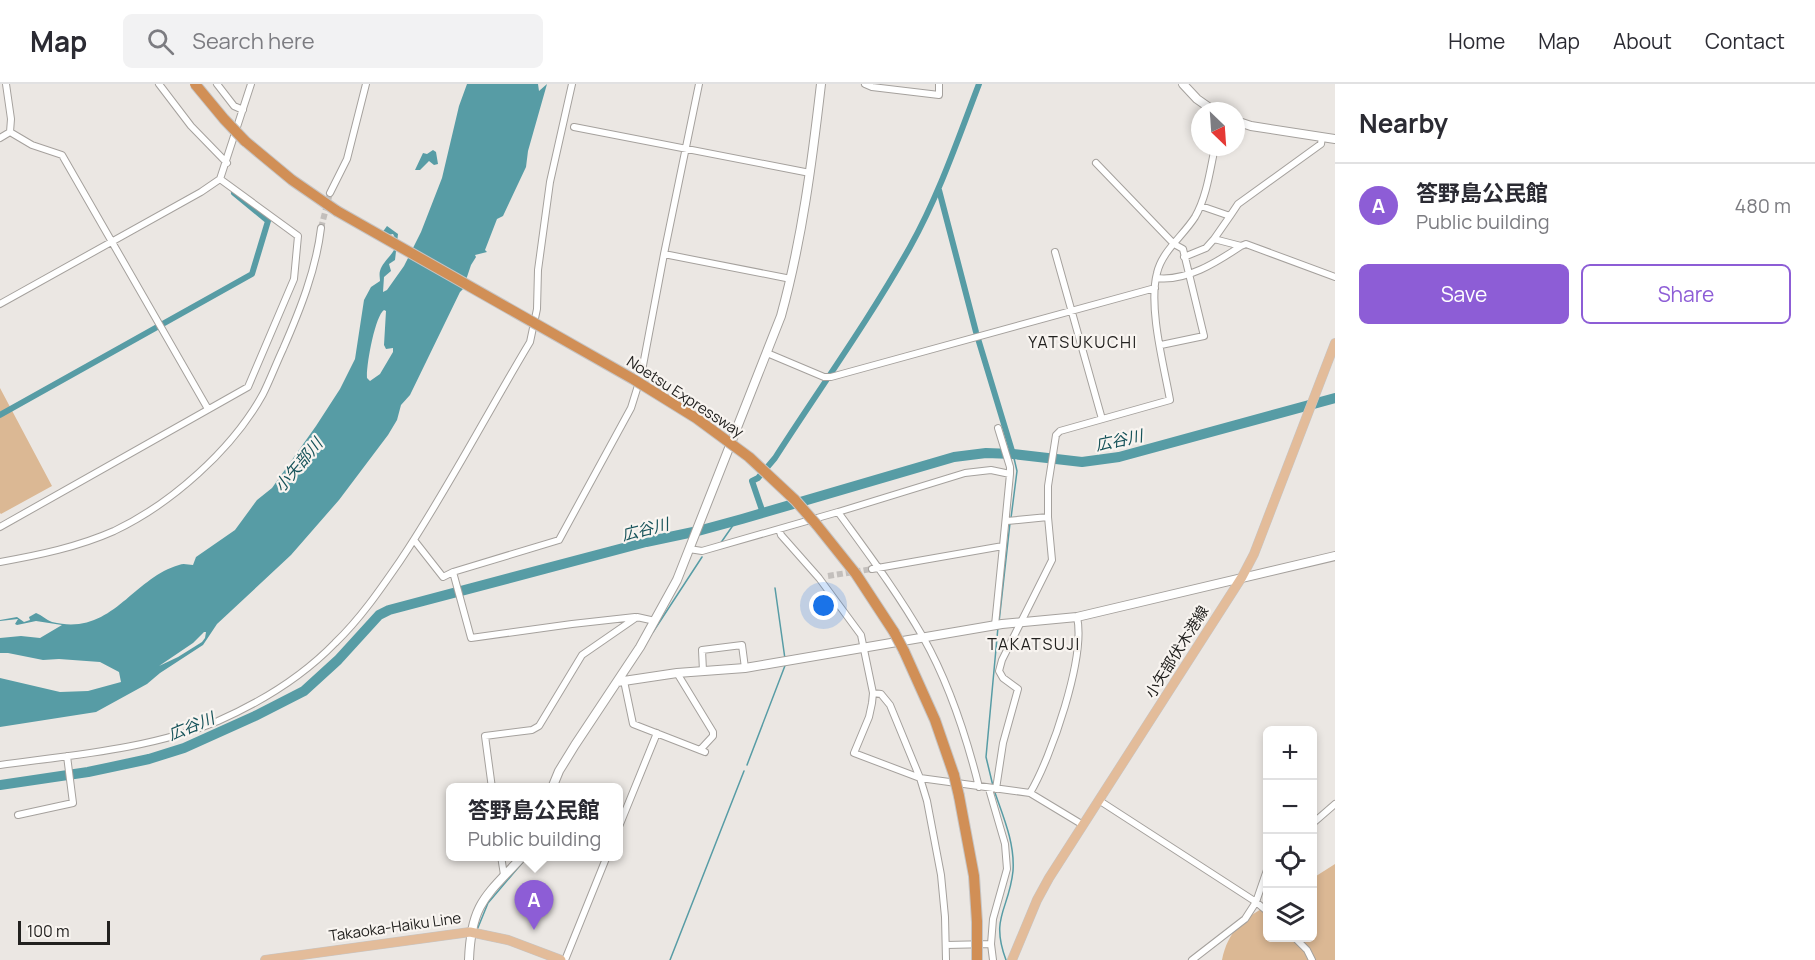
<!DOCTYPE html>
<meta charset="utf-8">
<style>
:root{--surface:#fff;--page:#f2f2f3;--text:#2b2b33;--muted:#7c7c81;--line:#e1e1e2;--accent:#8d5dd6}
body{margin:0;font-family:Manrope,"Noto Sans JP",sans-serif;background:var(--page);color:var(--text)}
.controls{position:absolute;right:18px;bottom:18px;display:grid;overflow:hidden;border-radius:9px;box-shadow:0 3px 9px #0003}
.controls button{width:54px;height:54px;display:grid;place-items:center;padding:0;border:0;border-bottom:2px solid var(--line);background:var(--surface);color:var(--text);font:30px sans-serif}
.compass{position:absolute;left:1191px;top:18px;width:54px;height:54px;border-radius:50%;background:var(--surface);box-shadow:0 3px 9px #0003;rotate:155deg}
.scale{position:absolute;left:18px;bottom:15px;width:92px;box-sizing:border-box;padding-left:6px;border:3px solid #22211f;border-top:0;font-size:16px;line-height:21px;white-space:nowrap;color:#22211f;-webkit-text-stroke:4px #f8f4f0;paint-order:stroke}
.you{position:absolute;left:824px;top:522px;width:21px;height:21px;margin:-15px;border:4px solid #fff;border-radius:50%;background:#1a73e8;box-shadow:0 0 0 9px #1a73e833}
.badge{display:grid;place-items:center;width:39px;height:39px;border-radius:50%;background:var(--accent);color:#fff;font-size:20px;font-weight:700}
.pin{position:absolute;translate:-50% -50px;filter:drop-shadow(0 2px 3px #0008)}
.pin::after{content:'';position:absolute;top:32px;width:21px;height:18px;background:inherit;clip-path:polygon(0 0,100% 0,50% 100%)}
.popup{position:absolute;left:446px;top:699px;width:177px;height:78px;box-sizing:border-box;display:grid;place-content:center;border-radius:9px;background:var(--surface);filter:drop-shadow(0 2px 4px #0005);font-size:20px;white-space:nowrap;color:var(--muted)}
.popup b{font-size:22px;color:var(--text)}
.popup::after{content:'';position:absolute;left:50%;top:100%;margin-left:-12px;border:12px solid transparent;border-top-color:var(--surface)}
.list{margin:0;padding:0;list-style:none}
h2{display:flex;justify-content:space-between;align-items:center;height:78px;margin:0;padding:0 24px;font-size:26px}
h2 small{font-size:20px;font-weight:400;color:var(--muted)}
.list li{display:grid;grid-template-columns:39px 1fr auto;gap:18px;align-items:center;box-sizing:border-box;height:84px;padding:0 24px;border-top:2px solid var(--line)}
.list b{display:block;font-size:22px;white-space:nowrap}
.list p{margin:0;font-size:20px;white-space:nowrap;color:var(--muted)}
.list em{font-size:20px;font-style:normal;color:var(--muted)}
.actions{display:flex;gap:12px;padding:18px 24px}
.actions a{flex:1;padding:14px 0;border:2px solid var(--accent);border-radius:9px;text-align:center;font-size:21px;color:var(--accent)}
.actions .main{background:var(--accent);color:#fff}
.icon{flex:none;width:33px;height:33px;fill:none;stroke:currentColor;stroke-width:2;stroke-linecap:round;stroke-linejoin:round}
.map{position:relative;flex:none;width:1335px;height:876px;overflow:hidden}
header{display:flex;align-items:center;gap:36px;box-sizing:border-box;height:84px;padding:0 30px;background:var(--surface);border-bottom:2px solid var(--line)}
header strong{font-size:28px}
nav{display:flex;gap:33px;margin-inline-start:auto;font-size:21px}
.search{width:420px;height:54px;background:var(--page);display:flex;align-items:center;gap:15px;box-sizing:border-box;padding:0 21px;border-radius:9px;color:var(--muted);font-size:22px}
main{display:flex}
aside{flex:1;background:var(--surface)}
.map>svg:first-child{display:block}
.green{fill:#dbb894}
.water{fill:#579ca5;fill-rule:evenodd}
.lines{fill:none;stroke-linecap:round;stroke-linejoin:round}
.stream{stroke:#579ca5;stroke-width:1.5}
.canal{stroke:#579ca5;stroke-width:6}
.river{stroke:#579ca5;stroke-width:10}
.street-tunnel{stroke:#c3bfbc;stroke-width:6;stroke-dasharray:6 3;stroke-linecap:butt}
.street-casing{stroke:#a5a19d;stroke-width:8}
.secondary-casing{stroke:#a5a19d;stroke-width:10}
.primary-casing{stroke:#c6c5c5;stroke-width:10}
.highway-casing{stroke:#c6c5c5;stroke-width:12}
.street{stroke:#fff;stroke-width:6}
.secondary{stroke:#fff;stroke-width:8}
.primary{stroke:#e3bc9a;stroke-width:9}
.highway{stroke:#d18f56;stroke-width:10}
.highway-bridge-casing{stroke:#c6c5c5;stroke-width:12;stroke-linecap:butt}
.highway-bridge{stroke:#d18f56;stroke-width:10}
.labels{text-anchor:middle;stroke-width:4.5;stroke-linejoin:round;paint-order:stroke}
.street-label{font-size:15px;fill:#22211f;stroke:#f8f4f0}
.neighbourhood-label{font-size:16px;letter-spacing:1.5px;fill:#22211f;stroke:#f8f4f0}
.water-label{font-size:16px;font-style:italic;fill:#17535a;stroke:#f8f4f0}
</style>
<header>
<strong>Map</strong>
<div class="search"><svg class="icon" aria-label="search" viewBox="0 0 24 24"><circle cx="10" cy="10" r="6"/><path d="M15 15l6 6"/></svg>Search here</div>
<nav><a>Home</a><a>Map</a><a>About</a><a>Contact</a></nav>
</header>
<main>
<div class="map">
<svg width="1335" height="876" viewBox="0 0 1335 876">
<rect width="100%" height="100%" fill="#ebe7e3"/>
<path class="green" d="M0,304L52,402L1,430L0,429Z
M1335,780V876H1222C1228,847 1243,835 1267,822L1268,854H1312L1313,794Z"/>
<path class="water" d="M467,0H538L539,7L547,0L528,67L526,83L503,132L497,135L485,166L487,168L475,171L476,173L471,181L463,205L460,208L410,311L401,321L397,336L388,351L339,416L291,471L217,540L203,561L160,589L147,600L96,628L0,643V594L60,608L88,607L121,598L119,588L100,578L59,575L43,576L8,569H0V554L21,552L40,554L62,541L36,537L17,541L15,540L18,535L0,537V536L17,533L24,538L30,536L29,533L36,529C42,531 46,536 52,538C112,553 131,495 179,481C184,479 188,481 193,481L196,473L235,446L257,416L272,404L316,342L340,305L355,275L364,216L371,203L380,197C380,194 379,190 380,187C383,174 403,167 393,150L379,153L387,142L398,150L395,176L389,180L391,187L384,193L383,208L387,206L404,182L421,148L442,94L459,22ZM384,226L386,227L384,261L386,265L393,264V268L380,290L370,297L367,294C366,282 375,232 384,226ZM204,548H206L205,554L202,558L178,573L159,582L193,559Z
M433,66L436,68L438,80L434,81L429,77L420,86H415L423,69L427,70Z"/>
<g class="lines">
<path class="stream" d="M1011,434L1017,387L1013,370
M720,460L736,437
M775,504L785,575
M999,538L1010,439
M653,548L702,473
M747,681L786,579
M993,702L986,673L998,543
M994,706C1003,732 1015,759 1013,787C1009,826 990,833 1006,876
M477,846L488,819L522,779
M670,876L744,687"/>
<path class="canal" d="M939,106L976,248L1013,370
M0,331L252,190L268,137L234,109
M763,429L752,397L758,394L775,374C820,304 869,236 910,163C939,111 958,55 979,0"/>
<path class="river" d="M0,701L88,688L149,675L184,664L255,632L304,607L338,576L379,531L389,526L646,458L698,447L742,435L954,373L986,369L1013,370L1082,378L1119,373L1335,314"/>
<path class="street-tunnel" d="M321,144L330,109
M828,492L872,485"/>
<g class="street-casing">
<path id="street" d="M6,0L11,35L10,48
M159,0L191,42L227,79
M217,0L234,22L243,26
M865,0L872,3L939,11V0
M574,43L810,89
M10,48L32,61L62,71L208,325
M0,54L10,48
M1096,79L1174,160L1183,165L1204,252L1161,261
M330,109L347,75L366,0
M1201,122L1230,132L1214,155L1241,162L1246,160L1335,193
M1230,132L1238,120L1321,60L1322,53
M1055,168L1102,335
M664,170L791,195
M1184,173L1206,164L1214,155
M1156,194C1186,198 1217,178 1241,162
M0,220L201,108L220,95L251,0
M767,269L824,293H831L1155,204
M998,344L1010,383V390
M838,428L965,389L991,386L1010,390L1003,462
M1007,437L1048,433
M0,443L248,303L294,195L298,152L220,95
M779,445L781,451L819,494L861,551L873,609L872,619L869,633L854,669L920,694L1030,709L1083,741
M414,456L443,493L453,488L559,456L631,324L641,292L664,170L699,0
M689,465L702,467L838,428C867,468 898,509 923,553C949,599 966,651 979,703
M0,478C39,471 78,463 114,447C171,420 232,366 263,310C270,296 276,280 283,265C300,226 316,186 321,144
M872,485L1003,462L995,541
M453,488L471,554L572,540L635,533
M703,587L702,566L742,561L745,584
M677,589L713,648V652L700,666
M624,597L633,640L705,668
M873,609L881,610L890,621L920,694L927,717L941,791L945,833L946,876
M0,681C73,671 150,665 218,637C261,618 302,593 335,559C360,535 380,506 400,477C447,407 486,331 530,258L537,225L538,186L550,98L572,0
M492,704L485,652L532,646L539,642L582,571L637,533L655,537
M989,705L1005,760L1007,785L993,835L991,860L993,876
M996,705L1003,659L1018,605L1003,594L999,587L1002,576L1052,476L1048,433V402L1056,351L1060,347L1170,316C1164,282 1148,223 1157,189C1162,167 1183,152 1195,133C1207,112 1210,86 1215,63
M1030,709C1051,674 1086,573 1077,533
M1100,717L1256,818L1268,828
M18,731L73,719L67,672
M1312,740L1335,720
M618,745L657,649
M501,772L504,791
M1295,854L1307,866L1312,876
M946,861L991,860
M565,876L607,772
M1192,876L1245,835L1256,818L1268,783"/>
</g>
<g class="secondary-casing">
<path id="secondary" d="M1183,0L1197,15L1214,27
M1236,37L1251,42L1335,55
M617,598L677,589L745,584L1002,540L1077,533L1335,472
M552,704L559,687L575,661L640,563L677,496L781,232C802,156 812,78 821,0
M469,876C471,819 486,812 523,772"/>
</g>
<g class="primary-casing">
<path id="primary" d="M265,876L470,848L508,856L561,876
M1012,876L1037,816L1049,794L1242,493L1254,470L1335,259"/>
</g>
<g class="highway-casing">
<path id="highway" d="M245,57L292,96L337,127
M816,440L856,490L894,548
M904,567L935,636L954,691
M959,712L974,792L977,838"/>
</g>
<use href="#street" class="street"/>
<use href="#secondary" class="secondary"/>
<use href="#primary" class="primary"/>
<use href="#highway" class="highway"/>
<g class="highway-bridge-casing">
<path id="highway-bridge" d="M195,0L224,35L245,57
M337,127L633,295L696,334L749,373L795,416L816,440
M894,548L904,567
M954,691L959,712
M977,838V876"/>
</g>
<use href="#highway-bridge" class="highway-bridge"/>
</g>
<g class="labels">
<g class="street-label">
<text transform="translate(685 313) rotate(33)" y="5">Noetsu Expressway</text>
<text transform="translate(1177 568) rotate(-58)" y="5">小矢部伏木港線</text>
<text transform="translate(395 843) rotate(-8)" y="5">Takaoka-Haiku Line</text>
</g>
<g class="neighbourhood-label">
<text x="1083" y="264">YATSUKUCHI</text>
<text x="1034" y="566">TAKATSUJI</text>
</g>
<g class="water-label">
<text transform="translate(1119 356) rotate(-12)" y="6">広谷川</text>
<text transform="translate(298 381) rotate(-50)" y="6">小矢部川</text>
<text transform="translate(645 445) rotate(-14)" y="6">広谷川</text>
<text transform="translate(191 642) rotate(-22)" y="6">広谷川</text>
</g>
</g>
</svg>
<div class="controls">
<button>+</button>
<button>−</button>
<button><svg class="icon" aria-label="locate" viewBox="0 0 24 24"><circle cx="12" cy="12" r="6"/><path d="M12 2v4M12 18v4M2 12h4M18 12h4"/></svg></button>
<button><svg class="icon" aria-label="layers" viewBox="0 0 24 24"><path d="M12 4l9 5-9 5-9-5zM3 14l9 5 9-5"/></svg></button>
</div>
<svg class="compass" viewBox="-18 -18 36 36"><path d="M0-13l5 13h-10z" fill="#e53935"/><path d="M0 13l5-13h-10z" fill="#7c7c81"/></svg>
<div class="scale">100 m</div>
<div class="you"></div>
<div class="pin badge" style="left:534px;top:846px">A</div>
<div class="popup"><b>答野島公民館</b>Public building</div>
</div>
<aside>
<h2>Nearby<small></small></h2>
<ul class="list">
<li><span class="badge">A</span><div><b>答野島公民館</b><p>Public building</p></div><em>480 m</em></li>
</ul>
<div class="actions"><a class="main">Save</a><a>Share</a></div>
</aside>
</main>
